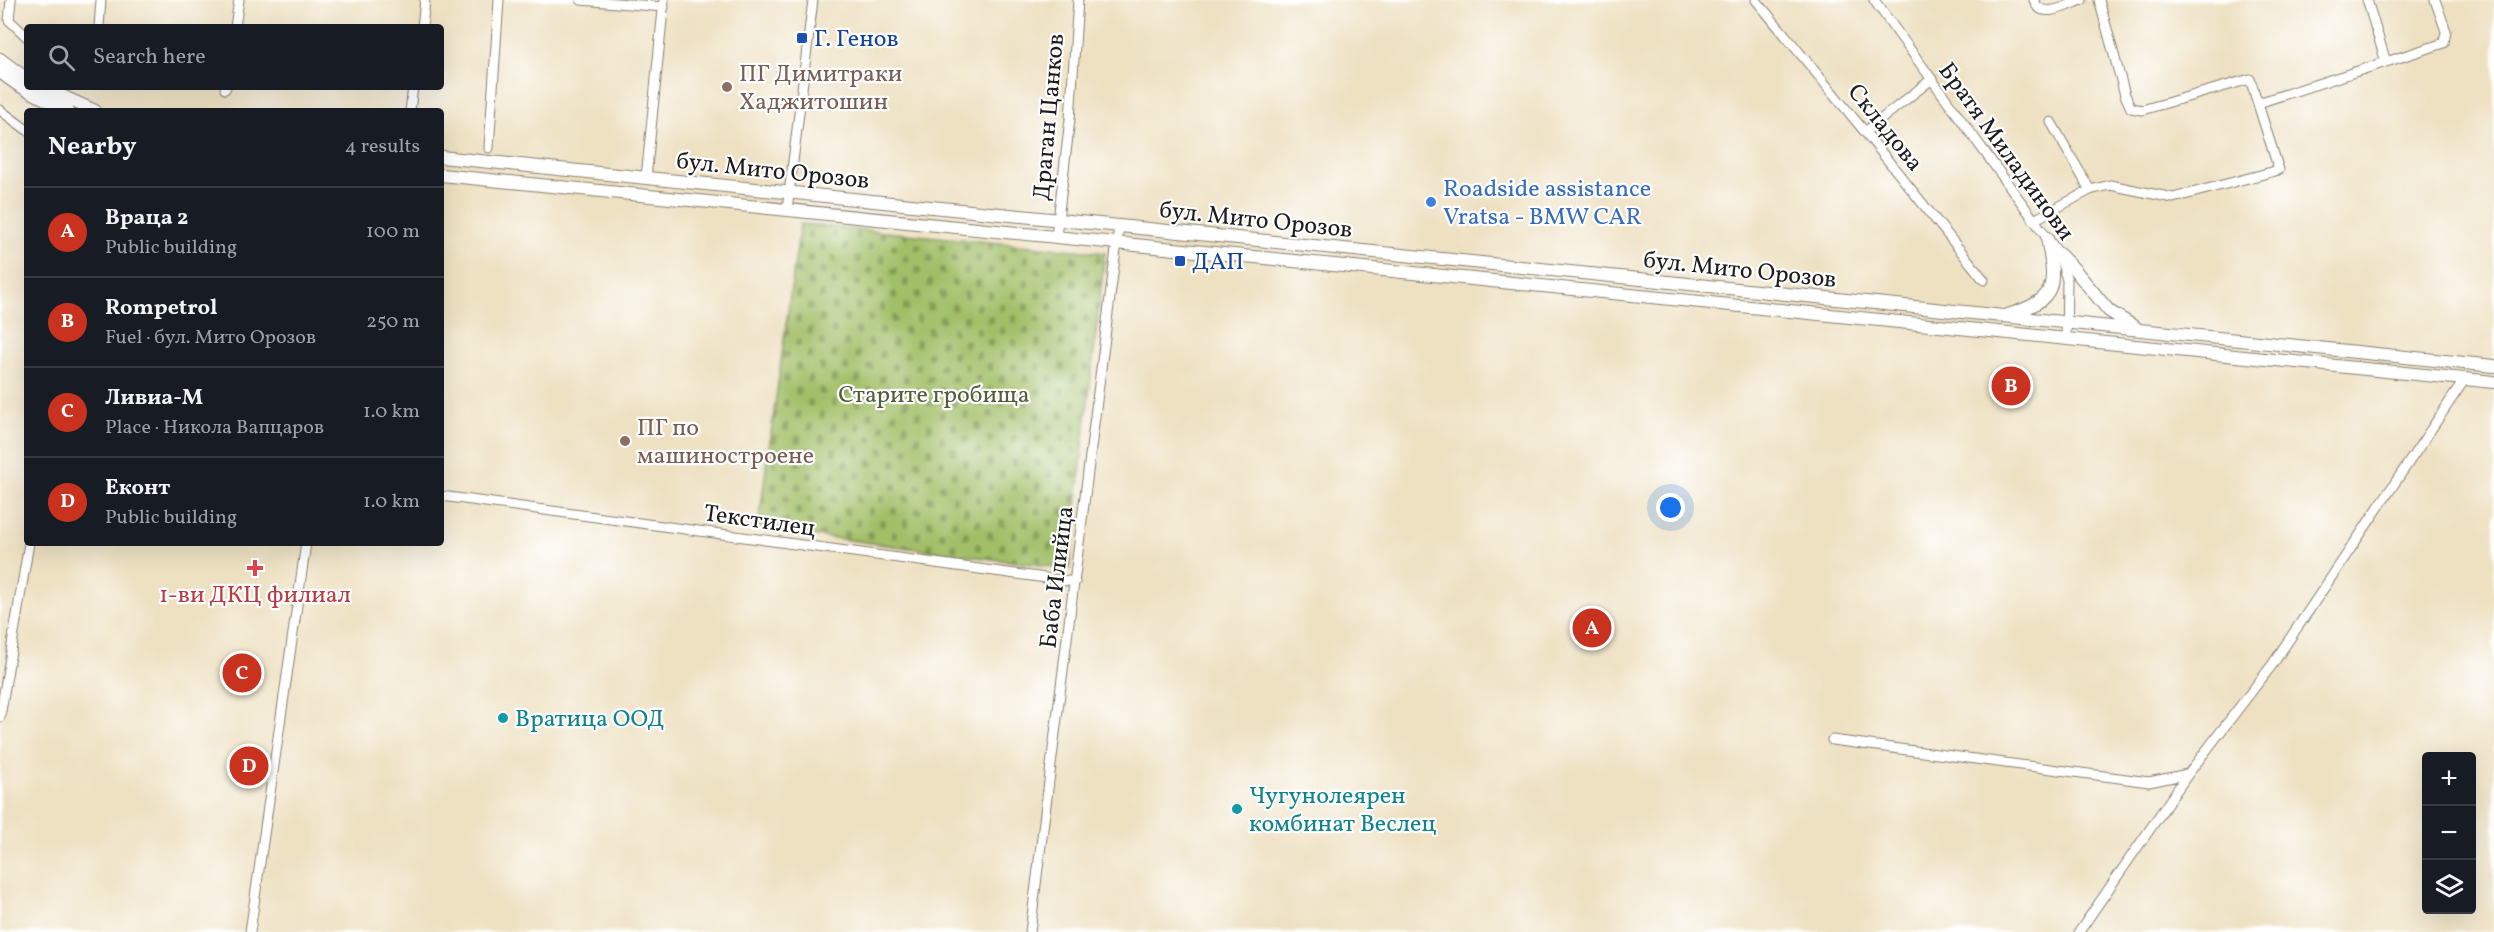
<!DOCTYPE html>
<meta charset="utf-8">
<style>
:root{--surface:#171b24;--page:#20242c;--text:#f1f3f6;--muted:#9ea1a6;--line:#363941;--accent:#c8321e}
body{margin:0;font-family:Vollkorn,serif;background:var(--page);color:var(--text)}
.controls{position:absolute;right:18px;bottom:18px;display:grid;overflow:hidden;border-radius:6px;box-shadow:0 6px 24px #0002}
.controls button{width:54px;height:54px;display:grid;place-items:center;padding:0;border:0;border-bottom:2px solid var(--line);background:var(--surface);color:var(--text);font:30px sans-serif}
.you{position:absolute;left:1671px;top:508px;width:21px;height:21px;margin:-15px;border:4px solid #fff;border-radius:50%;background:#1a73e8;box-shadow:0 0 0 9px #1a73e833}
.badge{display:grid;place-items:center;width:39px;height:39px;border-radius:50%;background:var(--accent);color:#fff;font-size:20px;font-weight:700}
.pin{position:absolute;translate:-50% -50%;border:3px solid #fff;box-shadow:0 2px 6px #0006}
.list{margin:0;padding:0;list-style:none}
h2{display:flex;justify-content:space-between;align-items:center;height:78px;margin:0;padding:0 24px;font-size:26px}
h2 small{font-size:20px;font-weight:400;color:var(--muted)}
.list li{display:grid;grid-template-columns:39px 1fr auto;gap:18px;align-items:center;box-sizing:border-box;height:90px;padding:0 24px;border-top:2px solid var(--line)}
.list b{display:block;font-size:22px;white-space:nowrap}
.list p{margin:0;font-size:20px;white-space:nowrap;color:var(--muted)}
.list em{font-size:20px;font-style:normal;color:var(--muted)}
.icon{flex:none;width:33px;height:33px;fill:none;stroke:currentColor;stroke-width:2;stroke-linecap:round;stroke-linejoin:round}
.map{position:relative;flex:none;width:2494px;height:932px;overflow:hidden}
.search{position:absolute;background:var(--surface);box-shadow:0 6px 24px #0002;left:24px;top:24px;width:420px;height:66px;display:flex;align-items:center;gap:15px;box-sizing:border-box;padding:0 21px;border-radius:6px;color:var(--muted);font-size:22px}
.panel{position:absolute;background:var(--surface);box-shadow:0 6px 24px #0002;left:24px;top:108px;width:420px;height:438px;border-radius:6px}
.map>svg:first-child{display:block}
.cemetery{fill:url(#cemetery-stones);stroke:#5f6e42;stroke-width:1.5}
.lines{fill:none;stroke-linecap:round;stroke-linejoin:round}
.minor-casing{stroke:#857e6f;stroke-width:11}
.secondary-casing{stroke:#857e6f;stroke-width:14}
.minor{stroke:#fff;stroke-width:9}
.secondary{stroke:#fff;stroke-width:12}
.transit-dot{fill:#1a4fb4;stroke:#fff;stroke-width:2}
.education-dot{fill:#8d6e63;stroke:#fff;stroke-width:2}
.shop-dot{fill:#3f7fe0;stroke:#fff;stroke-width:2}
.health-dot{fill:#e0444e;stroke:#fff;stroke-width:2}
.culture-dot{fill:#0f9aa8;stroke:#fff;stroke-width:2}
.labels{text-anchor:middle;stroke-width:4.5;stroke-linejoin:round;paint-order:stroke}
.transit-label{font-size:24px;fill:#164399;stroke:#fff;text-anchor:start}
.education-label{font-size:24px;fill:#785e54;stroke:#fff;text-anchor:start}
.street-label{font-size:24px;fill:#1c1c1c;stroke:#fff}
.shop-label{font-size:24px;fill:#366cbe;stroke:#fff;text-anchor:start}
.park-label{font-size:24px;fill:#525d3a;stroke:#fff}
.health-label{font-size:24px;fill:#be3a42;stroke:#fff}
.culture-label{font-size:24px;fill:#0d838f;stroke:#fff;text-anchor:start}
</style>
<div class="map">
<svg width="2494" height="932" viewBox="0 0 2494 932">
<defs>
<pattern id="cemetery-stones" width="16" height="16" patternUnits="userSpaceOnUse" patternTransform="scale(1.5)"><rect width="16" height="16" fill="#a2bf67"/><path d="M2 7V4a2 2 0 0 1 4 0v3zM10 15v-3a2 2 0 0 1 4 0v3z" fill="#839a54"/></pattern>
</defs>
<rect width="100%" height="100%" fill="#fff"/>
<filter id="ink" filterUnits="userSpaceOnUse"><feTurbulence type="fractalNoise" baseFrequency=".0167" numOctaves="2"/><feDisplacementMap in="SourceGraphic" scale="12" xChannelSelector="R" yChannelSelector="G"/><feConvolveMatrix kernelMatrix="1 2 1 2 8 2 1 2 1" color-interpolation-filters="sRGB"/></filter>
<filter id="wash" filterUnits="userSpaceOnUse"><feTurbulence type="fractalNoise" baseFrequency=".008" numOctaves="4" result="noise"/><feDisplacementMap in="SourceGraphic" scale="24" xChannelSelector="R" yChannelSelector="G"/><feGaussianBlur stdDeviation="1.35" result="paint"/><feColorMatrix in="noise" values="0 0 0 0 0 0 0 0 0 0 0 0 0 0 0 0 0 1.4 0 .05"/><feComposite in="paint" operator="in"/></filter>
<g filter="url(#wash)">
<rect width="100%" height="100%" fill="#eee1c2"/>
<path class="cemetery" d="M800,224L1105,253L1069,569L758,528Z"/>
</g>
<g filter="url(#ink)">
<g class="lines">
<g class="minor-casing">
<path id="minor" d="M11,0L9,20L27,37
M581,0L664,7
M1756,0L1865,132L1984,280
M1874,0L2059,254L2067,280L2066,339
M2034,0C2040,21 2068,5 2082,0
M99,27L101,0
M235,27L239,0
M422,27L425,0
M2386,62L2444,43L2446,31L2435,0
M225,89L226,87
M2258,103L2386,62L2367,0
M0,110L27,130
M410,111L413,87
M2051,122L2090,190
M1865,132L1932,79
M489,148L499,0
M646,178L664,0
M787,210L813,0
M2034,220L2090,190L2110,185L2173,198L2279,170L2250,79L2142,110L2131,108L2125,95L2099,0
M1056,237L1070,119L1078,0
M441,496L1075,582
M0,717L29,543
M1832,740L2149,782L2188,774
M250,932L306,543
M1030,932L1119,226
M2079,932L2188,774L2272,665L2465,379"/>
</g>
<g class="secondary-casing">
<path id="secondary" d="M0,59L27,79
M0,72L18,85L68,111
M42,87L95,111
M441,157L2494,366
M441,175L2494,382
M2059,254L2074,269L2109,311L2138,329
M2008,315C2058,299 2056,286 2047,238"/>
</g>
<use href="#minor" class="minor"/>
<use href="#secondary" class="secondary"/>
</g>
</g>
<g class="transit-dot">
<rect x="796" y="32" width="12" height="12" rx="3"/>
<rect x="1174" y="255" width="12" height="12" rx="3"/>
</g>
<g class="education-dot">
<circle cx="727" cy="87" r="6"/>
<circle cx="625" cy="441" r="6"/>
</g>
<circle class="shop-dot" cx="1431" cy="202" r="6"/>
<path class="health-dot" d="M252 559h6v6h6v6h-6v6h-6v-6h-6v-6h6z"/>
<g class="culture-dot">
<circle cx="503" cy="718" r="6"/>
<circle cx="1237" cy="809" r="6"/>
</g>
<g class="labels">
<g class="transit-label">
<text x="814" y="46">Г. Генов</text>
<text x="1192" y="269">ДАП</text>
</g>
<g class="education-label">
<text x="739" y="81">ПГ Димитраки<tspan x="739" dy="28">Хаджитошин</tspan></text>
<text x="637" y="435">ПГ по<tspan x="637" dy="28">машиностроене</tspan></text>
</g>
<g class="street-label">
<text transform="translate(1048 117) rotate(-85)" y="8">Драган Цанков</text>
<text transform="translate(1886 127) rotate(51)" y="8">Складова</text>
<text transform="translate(2007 151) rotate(54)" y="8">Братя Миладинови</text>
<text transform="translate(773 170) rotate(6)" y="8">бул. Мито Орозов</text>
<text transform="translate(1256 219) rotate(6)" y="8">бул. Мито Орозов</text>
<text transform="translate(1740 269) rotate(6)" y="8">бул. Мито Орозов</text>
<text transform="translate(760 520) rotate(8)" y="8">Текстилец</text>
<text transform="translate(1056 577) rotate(-83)" y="8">Баба Илийца</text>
</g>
<g class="shop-label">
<text x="1443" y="196">Roadside assistance<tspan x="1443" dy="28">Vratsa - BMW CAR</tspan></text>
</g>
<g class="park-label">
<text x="934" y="402">Старите гробища</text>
</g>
<g class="health-label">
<text x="255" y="602">1-ви ДКЦ филиал</text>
</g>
<g class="culture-label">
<text x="515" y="726">Вратица ООД</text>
<text x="1249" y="803">Чугунолеярен<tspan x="1249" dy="28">комбинат Веслец</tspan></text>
</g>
</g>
</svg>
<div class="controls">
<button>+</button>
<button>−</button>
<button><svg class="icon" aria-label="layers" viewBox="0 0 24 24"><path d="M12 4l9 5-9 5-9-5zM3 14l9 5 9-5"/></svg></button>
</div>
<div class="you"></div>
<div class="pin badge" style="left:1592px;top:628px">A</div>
<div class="pin badge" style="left:2011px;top:386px">B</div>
<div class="pin badge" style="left:242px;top:673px">C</div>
<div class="pin badge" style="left:249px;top:766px">D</div>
<div class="search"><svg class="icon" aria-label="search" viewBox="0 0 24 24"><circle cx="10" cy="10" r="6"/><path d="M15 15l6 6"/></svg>Search here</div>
<section class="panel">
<h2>Nearby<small>4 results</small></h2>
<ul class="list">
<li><span class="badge">A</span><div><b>Враца 2</b><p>Public building</p></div><em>100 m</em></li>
<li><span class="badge">B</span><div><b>Rompetrol</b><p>Fuel · бул. Мито Орозов</p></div><em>250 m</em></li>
<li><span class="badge">C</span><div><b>Ливиа-М</b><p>Place · Никола Вапцаров</p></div><em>1.0 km</em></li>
<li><span class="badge">D</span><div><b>Еконт</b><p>Public building</p></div><em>1.0 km</em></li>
</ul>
</section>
</div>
